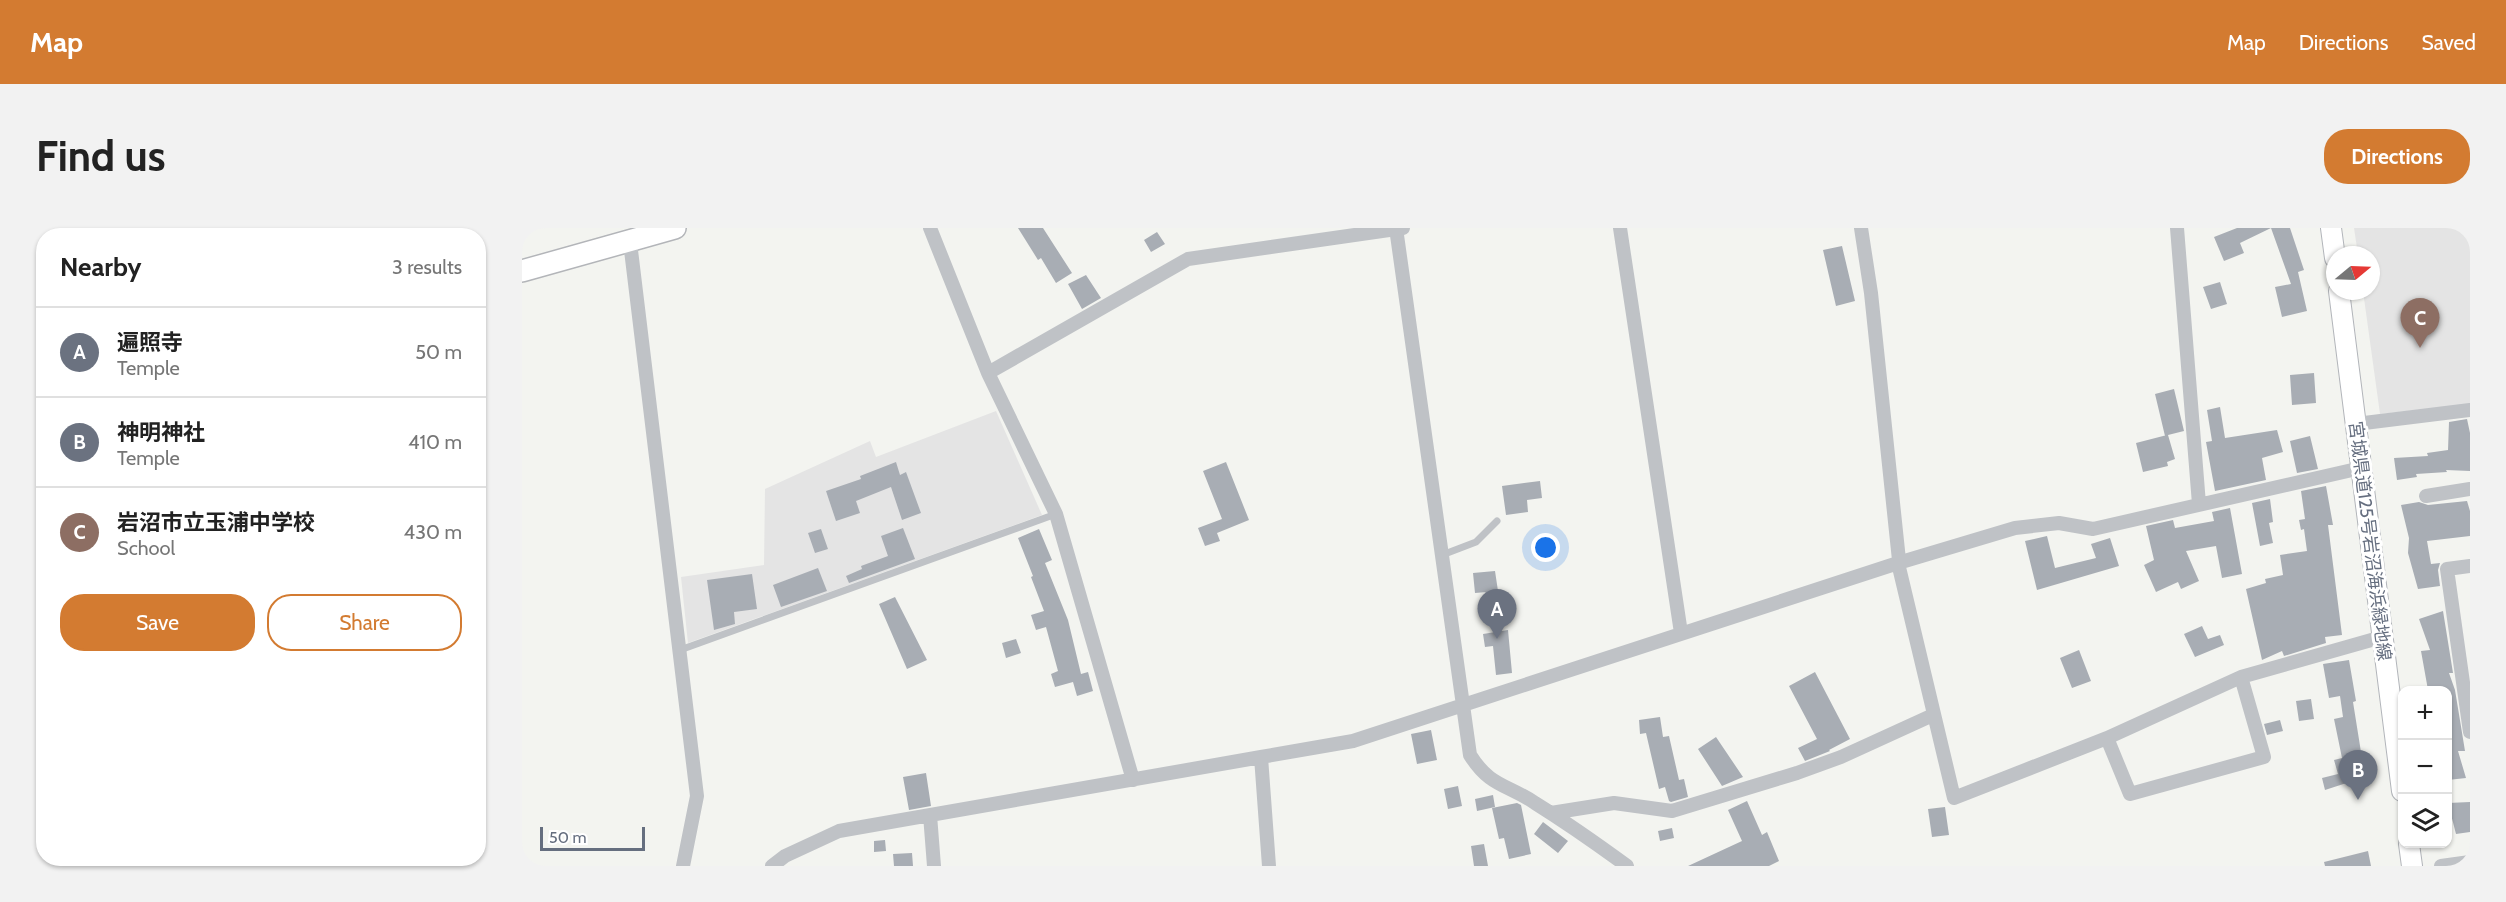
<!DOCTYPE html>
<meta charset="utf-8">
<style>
:root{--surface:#fff;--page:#f2f2f2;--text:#222;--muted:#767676;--line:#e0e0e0;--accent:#d37b31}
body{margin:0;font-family:Cabin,"Noto Sans JP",sans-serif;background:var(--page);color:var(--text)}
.controls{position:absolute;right:18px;bottom:18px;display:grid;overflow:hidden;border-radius:12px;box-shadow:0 2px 4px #0004}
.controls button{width:54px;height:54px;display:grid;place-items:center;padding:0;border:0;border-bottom:2px solid var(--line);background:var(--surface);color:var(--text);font:30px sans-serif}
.compass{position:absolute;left:1804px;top:18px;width:54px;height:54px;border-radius:50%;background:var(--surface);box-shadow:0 2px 4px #0004;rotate:71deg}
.scale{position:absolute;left:18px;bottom:15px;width:105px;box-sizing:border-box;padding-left:6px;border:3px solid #656e7f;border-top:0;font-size:16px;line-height:21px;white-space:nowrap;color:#656e7f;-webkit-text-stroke:4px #fff;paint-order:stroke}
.you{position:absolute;left:1024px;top:320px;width:21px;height:21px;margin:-15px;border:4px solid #fff;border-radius:50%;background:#1a73e8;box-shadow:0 0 0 9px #1a73e833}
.badge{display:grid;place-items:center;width:39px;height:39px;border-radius:50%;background:var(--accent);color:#fff;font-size:20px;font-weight:700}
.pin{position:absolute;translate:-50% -50px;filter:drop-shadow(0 2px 3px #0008)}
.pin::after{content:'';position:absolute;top:32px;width:21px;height:18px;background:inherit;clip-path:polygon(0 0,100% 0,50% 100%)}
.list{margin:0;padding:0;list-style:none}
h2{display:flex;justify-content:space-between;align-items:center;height:78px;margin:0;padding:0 24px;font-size:26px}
h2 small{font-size:20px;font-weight:400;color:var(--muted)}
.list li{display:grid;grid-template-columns:39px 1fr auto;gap:18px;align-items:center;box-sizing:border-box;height:90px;padding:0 24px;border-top:2px solid var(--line)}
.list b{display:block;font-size:22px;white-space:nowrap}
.list p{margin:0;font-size:20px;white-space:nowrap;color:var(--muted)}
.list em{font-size:20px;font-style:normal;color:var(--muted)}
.actions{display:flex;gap:12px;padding:18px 24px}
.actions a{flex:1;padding:14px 0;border:2px solid var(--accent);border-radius:24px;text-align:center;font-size:21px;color:var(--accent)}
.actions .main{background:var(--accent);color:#fff}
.icon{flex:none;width:33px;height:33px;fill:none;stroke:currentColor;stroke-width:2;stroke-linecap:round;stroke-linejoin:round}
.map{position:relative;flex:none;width:1948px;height:638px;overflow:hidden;border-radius:24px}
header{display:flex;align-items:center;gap:36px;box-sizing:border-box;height:84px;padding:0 30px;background:var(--accent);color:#fff}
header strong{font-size:28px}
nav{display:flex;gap:33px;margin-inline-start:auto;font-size:21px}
.intro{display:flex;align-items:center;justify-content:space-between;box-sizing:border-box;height:144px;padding:0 36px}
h1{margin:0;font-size:42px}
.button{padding:15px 27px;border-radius:24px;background:var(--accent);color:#fff;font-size:21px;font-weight:700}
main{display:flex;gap:36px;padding:0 36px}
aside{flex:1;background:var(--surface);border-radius:24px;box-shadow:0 2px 4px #0004}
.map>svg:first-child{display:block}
.built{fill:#e4e4e4}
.building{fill:#a8adb4}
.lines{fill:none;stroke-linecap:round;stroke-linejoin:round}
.secondary-casing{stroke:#b2b5ba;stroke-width:22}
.primary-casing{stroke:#b3b5b9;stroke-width:24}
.lane{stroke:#bfc2c6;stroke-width:7}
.street{stroke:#bfc2c6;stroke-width:14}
.secondary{stroke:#fff;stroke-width:20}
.primary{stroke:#fff;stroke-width:21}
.labels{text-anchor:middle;stroke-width:6;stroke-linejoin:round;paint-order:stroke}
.street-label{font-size:18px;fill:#656e7f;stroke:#fff}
</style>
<header>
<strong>Map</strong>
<nav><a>Map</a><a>Directions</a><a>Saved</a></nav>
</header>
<div class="intro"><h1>Find us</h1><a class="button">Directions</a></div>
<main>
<aside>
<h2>Nearby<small>3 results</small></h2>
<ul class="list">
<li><span class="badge" style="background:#6b7280">A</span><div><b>遍照寺</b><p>Temple</p></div><em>50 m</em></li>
<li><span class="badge" style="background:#6b7280">B</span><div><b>神明神社</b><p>Temple</p></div><em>410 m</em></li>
<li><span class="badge" style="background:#8d6e63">C</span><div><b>岩沼市立玉浦中学校</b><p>School</p></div><em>430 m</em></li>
</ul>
<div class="actions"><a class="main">Save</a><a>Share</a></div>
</aside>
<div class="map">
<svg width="1948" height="638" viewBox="0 0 1948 638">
<rect width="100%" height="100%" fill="#f3f4f0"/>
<path class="built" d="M1832,0H1948V176L1858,186L1841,63H1849V27H1836Z
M474,183L520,287L166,415L159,349L242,337L243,261L348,213L354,229Z"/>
<path class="building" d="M496,0H521L550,45L534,55L519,30L516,32Z
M1715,0H1749L1718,15L1722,25L1702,33L1692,9Z
M1749,0H1768L1782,42L1776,44L1785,83L1760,89L1753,59L1769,56Z
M635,4L643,16L629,24L622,12Z
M1320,18L1333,73L1314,78L1301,22Z
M564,47L579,70L560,81L546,56Z
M1698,54L1705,76L1689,81L1681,59Z
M1792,145L1794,175L1770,177L1768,147Z
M1652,161L1662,203L1646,207L1653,231L1645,234L1646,238L1621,244L1614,215L1645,207L1643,208L1633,166Z
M1698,179L1703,210L1755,202L1761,224L1740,230L1744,252L1693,263L1684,214L1690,213L1685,182Z
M1945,191L1948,205V243L1924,242L1925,244L1894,246L1895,249L1875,252L1872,230L1906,228L1905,225L1926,222L1927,194Z
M1788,208L1796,241L1775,245L1768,213Z
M374,234L378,247L384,244L399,285L380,292L369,259L334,273L338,285L314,293L304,263L339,251L338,248Z
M704,234L727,292L695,305L698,313L683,318L676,300L700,291L681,243Z
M1018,253L1020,270L1005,272L1006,284L984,287L980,258Z
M1804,258L1811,297H1806L1820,407L1803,409L1804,415L1762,428L1760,423L1740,432L1724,361L1744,355L1743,351L1761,347L1758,327L1785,323L1782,301L1779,302L1777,292L1783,291L1779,263Z
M1748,271L1751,294L1747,295L1751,315L1738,318L1730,275Z
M1945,273L1948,283V308L1905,313L1909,336L1918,335L1916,342L1918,358L1896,361L1886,325L1887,310L1879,277L1897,274L1906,277Z
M1708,280L1720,346L1700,350L1694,318L1664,323L1677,353L1659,361L1656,354L1634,364L1622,337L1632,332L1624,298L1651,292L1653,300L1692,293L1690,284Z
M381,300L393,331L327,355L324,348L340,341L339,338L366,328L359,308Z
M299,301L306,321L293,325L286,305Z
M517,301L530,332L523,335L546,392L559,446L566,444L571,463L555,468L551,454L533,459L529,446L536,443L524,399L514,402L509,387L522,383L509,349L511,348L496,310Z
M1525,308L1533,340L1574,330L1569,316L1588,310L1597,338L1515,362L1503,313Z
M296,340L305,363L259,379L251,357Z
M973,343L976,363L953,365L951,345Z
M230,346L235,381L212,384L213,396L192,402L185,352Z
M373,369L405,432L385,441L357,376Z
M1921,383L1931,445H1927L1933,462L1943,523H1936L1944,550L1926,552V462H1906L1899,423L1908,422L1897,391Z
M1680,398L1686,411L1698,407L1702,417L1673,429L1662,406Z
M986,402L990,445L974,447L971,418L963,419L961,406Z
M494,411L499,425L484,430L480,415Z
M1557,422L1569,453L1550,460L1538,430Z
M1827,432L1834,473L1831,474L1843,549L1803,562L1800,550L1816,546L1812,532L1820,530L1812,491L1821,489L1818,468L1807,470L1801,436Z
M1293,444L1328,511L1307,522L1308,523L1283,533L1276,520L1295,511L1267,458Z
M1789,471L1792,491L1777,493L1774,473Z
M1138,489L1141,509L1147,508L1157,552L1162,551L1166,569L1149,574L1147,573L1143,559L1137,561L1124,505L1118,506L1117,492Z
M1758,492L1761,503L1745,507L1742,496Z
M909,502L915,532L895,536L889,506Z
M1194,509L1221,549L1200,558L1176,521Z
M404,545L409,578L387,582L381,549Z
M936,558L940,578L926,581L922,561Z
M971,567L973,579L955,583L953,571Z
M1225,573L1240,607L1245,604L1257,633L1247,638H1166L1220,613L1206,582Z
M1948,574V604L1934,606L1926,575Z
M995,575L999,577L1009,626L987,631L982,610L977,611L970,580Z
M1423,579L1427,607L1410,609L1406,581Z
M1021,594L1046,613L1036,625L1012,606Z
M1150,600L1152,610L1138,613L1136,603Z
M363,612L364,623L352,624V613Z
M962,616L966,638H952L949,618Z
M1846,623L1849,638H1803L1802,634Z
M390,625L391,638H372L371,626Z"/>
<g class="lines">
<g class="secondary-casing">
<path id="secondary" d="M1809,0L1813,30
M1817,63L1880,563
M1887,616L1890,638"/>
</g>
<g class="primary-casing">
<path id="primary" d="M0,43L153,0"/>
</g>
<path class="lane" d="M920,327L954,314L975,293
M158,422L534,286"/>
<path class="street" d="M408,0L466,145L534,286L611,552
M874,0L948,527C968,559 985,556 1013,575C1045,595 1075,616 1105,638
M1098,0L1159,405
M1339,0L1349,65L1377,332L1376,335L1432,570L1585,510L1719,449L1860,409
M1655,0L1677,276
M108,14L175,568L161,638
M466,145L666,31L881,0
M1834,196L1948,182
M1904,268L1948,261
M1948,338L1925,341L1948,504
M1585,510L1608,566L1742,529L1719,449
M1029,585L1092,575L1150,583L1275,545L1319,529L1411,487
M408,587L412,638
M250,638L263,628L317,603L739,529
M747,638L739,529L831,513L1376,335L1493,300L1537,295L1571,301L1839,240
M1919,638L1948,634"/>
<use href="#secondary" class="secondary"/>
<use href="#primary" class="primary"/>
</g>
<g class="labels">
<g class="street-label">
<text transform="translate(1848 313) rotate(83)" y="6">宮城県道125号岩沼海浜緑地線</text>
</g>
</g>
</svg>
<div class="controls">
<button>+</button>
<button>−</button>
<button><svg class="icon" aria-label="layers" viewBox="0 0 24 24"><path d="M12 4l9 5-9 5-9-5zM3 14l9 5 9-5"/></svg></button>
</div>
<svg class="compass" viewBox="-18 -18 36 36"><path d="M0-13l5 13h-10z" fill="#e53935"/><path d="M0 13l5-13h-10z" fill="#767676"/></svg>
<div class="scale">50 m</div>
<div class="you"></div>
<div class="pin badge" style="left:975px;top:411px;background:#6b7280">A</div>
<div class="pin badge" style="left:1836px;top:572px;background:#6b7280">B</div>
<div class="pin badge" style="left:1898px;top:120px;background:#8d6e63">C</div>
</div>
</main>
